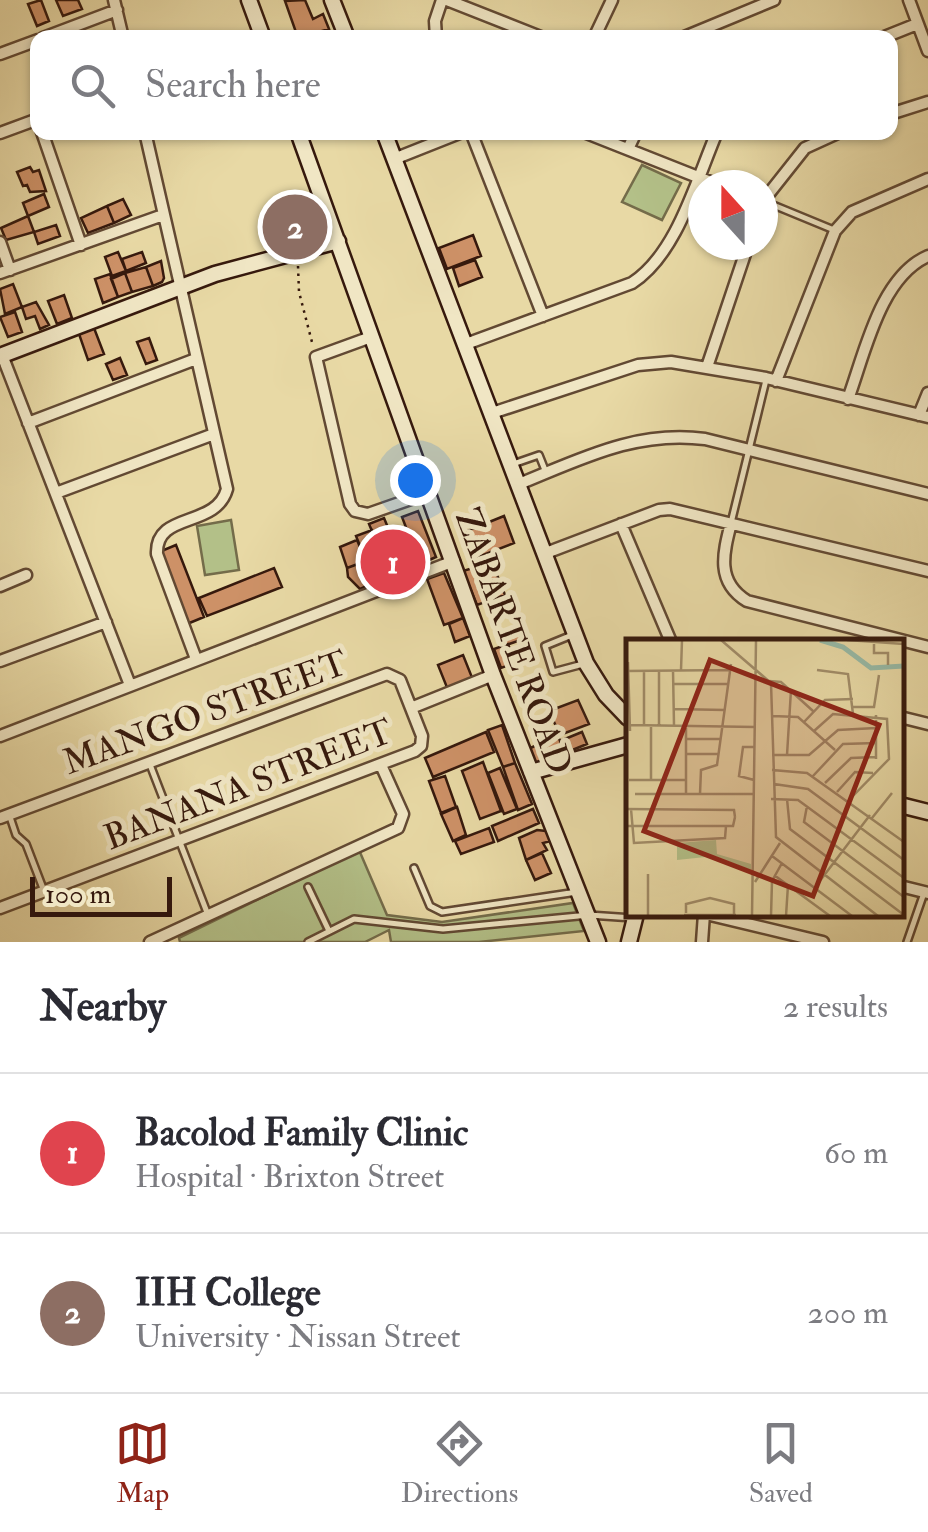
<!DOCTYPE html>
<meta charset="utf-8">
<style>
:root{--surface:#fff;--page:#f2f2f3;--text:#2b2b33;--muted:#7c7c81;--line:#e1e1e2;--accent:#8f2418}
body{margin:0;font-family:"IM FELL Double Pica",serif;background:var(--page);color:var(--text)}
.compass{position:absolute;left:688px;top:170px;width:90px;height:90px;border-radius:50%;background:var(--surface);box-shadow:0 2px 8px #0004;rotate:339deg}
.scale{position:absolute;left:30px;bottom:25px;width:142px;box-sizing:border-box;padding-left:10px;border:5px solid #36190d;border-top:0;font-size:28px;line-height:35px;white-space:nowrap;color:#36190d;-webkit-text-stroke:8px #f0e6c4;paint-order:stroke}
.you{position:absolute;left:415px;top:480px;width:35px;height:35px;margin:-25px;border:8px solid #fff;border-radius:50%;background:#1a73e8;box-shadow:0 0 0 15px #1a73e833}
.badge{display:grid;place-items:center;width:65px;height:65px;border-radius:50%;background:var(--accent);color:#fff;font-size:32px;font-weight:700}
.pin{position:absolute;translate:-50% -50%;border:5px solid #fff;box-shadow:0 2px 10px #0006}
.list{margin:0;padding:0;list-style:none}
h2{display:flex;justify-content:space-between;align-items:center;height:130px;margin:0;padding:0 40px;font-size:42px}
h2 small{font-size:32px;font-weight:400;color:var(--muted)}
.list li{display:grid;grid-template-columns:65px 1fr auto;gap:30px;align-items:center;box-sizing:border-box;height:160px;padding:0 40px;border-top:2px solid var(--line)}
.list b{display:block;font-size:38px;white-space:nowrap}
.list p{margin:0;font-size:32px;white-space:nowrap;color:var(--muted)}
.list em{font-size:32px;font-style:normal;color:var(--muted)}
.icon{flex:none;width:55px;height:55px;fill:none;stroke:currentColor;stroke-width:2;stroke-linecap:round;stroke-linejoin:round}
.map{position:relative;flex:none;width:928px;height:942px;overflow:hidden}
.search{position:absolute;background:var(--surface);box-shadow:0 2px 8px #0004;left:30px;right:30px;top:30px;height:110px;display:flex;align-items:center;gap:25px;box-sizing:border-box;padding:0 35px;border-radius:20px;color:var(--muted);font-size:38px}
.sheet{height:450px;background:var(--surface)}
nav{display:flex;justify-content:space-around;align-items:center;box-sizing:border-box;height:140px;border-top:2px solid var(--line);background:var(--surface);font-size:28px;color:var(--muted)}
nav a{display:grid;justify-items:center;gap:5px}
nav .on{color:var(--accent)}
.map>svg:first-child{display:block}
.green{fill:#b3c088;stroke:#746c4a;stroke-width:2.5}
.building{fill:#cd9167;stroke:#36190d;stroke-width:2.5}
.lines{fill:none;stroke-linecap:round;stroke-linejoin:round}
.lane-casing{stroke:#624933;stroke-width:10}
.street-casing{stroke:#624933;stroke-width:15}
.secondary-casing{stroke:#36190d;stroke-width:19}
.path{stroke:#36190d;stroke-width:2.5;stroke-dasharray:2.5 5;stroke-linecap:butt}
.lane{stroke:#f0e6c4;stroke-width:5}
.street{stroke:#f0e6c4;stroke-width:10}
.secondary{stroke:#f0e6c4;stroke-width:14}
.labels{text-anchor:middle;stroke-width:10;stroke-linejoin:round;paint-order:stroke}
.street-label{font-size:35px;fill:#36190d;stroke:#f0e6c4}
.inset-river{fill:none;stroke:#97baa6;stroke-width:5}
.inset-road{fill:none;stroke:#a18c68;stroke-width:2.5}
.view{fill:#8f2418;fill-opacity:0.15;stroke:#8f2418;stroke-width:5}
.inset-edge{fill:none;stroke:#36190d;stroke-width:5}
</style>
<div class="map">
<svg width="928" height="942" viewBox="0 0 928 942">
<rect width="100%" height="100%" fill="#e8d9a5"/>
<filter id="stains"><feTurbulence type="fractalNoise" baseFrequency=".002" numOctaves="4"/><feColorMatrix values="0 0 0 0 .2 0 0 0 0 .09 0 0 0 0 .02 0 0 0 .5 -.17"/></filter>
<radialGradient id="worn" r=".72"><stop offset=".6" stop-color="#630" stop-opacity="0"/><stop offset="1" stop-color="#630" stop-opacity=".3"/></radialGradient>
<path class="green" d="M642,165L681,183L662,220L622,202Z
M231,520L239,570L205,575L197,526Z
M359,850L387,915L442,922L573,903L584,931L479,942H391L389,930L365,942H180L179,938Z"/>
<path class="building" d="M41,0L49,21L37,26L28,4Z
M56,0H78L82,9L63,16Z
M305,0L313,19L323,14L329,29L298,38L285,1Z
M30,167L33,172L39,170L46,191L30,192L27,185L23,186L17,172Z
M44,194L49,207L28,216L23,203Z
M123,199L131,215L114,223L107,206Z
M107,206L114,223L88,233L81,218Z
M28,216L34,232L6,240L1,228Z
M56,225L60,236L38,244L34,232Z
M473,235L481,256L447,269L439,248Z
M118,252L126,271L112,276L105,257Z
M142,252L146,263L126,271L122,259Z
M475,260L482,277L459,286L453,268Z
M161,261L164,278L162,282L153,286L146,267Z
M146,267L153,286L132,292L125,273Z
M125,273L132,292L118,297L111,279Z
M110,274L118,297L103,303L95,279Z
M13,284L22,307L5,314L0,289Z
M64,295L72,318L57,324L48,301Z
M36,302L49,325L40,329L35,316L26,319L22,307Z
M15,312L22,332L8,337L0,317Z
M94,328L104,354L88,360L79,334Z
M149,338L157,360L146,364L137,342Z
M120,358L127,375L113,380L106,364Z
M418,511L436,557L420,564L402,517Z
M504,516L514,543L478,557L467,531Z
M384,518L396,547L381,553L369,524Z
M372,530L380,549L364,556L356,536Z
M357,540L366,561L347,568L340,547Z
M176,545L204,617L187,624L159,552Z
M396,547L404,570L390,576L381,553Z
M380,549L390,576L374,583L364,556Z
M366,561L374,583L360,589L348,577L347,568Z
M492,562L505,595L477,605L463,571Z
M274,568L282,587L207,616L199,598Z
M444,573L463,618L444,625L427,579Z
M463,618L470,636L455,642L449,624Z
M517,627L521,640L503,646L499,633Z
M508,644L515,663L501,668L494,649Z
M463,655L473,680L448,690L438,665Z
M578,700L589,724L560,735L549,711Z
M502,725L515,763L503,767L488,730Z
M486,732L494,752L433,777L425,758Z
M582,732L587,744L565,753L560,741Z
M558,736L565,753L535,765L528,749Z
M483,762L501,811L480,819L462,771Z
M515,763L532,804L518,810L503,767Z
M500,768L517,809L504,814L488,773Z
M445,776L456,807L441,813L429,781Z
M457,807L466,835L453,841L441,814Z
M533,809L539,823L498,841L492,826Z
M489,828L494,842L461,854L455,841Z
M537,830L546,831L551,841L543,843L547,850L526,860L519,838Z
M542,853L551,873L535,880L526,860Z"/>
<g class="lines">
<g class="lane-casing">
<path id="lane" d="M766,202L834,230
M513,464L539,455L545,470
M731,523L766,380
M572,635L545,646L553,672L583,664
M149,762L208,915
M10,817L16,835L26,844L44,891
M414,868L430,906L442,912L577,892
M308,887L329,931
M308,942L354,919L443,929L589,915L633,918
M907,942L924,893"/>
</g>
<g class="street-casing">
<path id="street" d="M114,0L123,38
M447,0L543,38
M909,0L928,51
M43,38L117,10
M436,38L435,21L442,0
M594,38L612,0
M682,38L774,0
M882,38L917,24
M0,54L38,40
M890,114L928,102
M42,132L81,245
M145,132L227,489C216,529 155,511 157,554L196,659
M471,132L543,316
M584,132L718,185
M0,133L38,119
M628,149L636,132
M394,159L462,132
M763,201L805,148L840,132
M0,242L10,270
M0,273L163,215
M371,337L316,357L350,504L355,511L368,514L428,493
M466,344L632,283C677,254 696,181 717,132
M2,355L130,685
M707,367L748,245
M776,381L835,231L852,212L928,179
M848,399C865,353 880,277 928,256
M492,413L638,365L671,362L766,378L928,417
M919,415L928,393
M28,423L196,359
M519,484C581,459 636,430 705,439L928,494
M56,493L214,434
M731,523C723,554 716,582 747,601L928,647
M621,524L671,642
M546,553L659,510L670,509L928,571
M0,586L26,575
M0,661L106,622
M411,708L493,675
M900,717L928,724
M0,736L454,561
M0,818L387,674L400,680L422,736L421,746L415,751L0,908
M900,886L928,893
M706,914L823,942
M150,942L398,828L403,814L381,765
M702,942L704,914"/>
</g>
<g class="secondary-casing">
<path id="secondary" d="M249,0L263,38
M332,0L347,38
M298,132L493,675L598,942
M384,132L586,663L606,695L628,718
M0,356L215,274L338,241
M531,772L628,745
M900,805L928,812
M629,942L636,914"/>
</g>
<path class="path" d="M298,266L299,292L313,346"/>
<use href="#lane" class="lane"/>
<use href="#street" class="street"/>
<use href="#secondary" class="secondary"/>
</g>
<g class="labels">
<g class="street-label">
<text transform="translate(514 641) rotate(70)" y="12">ZABARTE ROAD</text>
<text transform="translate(205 712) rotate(-20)" y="12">MANGO STREET</text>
<text transform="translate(248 784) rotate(-21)" y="12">BANANA STREET</text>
</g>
</g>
<g transform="translate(626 639)">
<rect width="278" height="278" fill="#e8d9a5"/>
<path d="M90,201L91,215L125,225V231L89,217L51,221V204Z" fill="#b3c088"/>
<path class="inset-river" d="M194,1L217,8L245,29L278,27"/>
<path class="inset-road" d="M95,1L145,44L150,198L252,277M221,1L278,5M248,5V14H262V26M2,23L4,92M18,31V86M33,31V86M47,31L48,86M55,31L56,1M191,31L222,35L227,75M0,32L105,31M143,42L155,43L187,72M47,45H103M227,68H248L253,36M47,70L99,71M250,76V120M146,77L172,78L209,111M178,83L199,61L227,60M4,86L129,88M60,86V155M188,92L207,75L261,80L263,120L223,161M60,100H95M60,115H93M146,116H183L212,91L250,89M161,116L165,51M146,131L181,134L278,203M187,137L217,105L250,104M3,141H60M25,141V86M128,141L113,137L117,108H128M199,144L225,119L250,118M148,145L182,150L278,221M211,153L229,133L247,134M9,155H128M74,155L75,131L91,126L105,25M145,160L172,161L278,239M161,160L164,190L278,276M181,167L178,183L278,258M0,170L108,171L109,178M5,170L8,204L99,199L100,187M246,179L266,154M0,187H107L109,178M146,217L226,277M22,235V277M148,236L204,277M129,243L154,204M190,247L244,176M60,274V265L84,259L108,265V277M58,276H110M126,277L130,1M145,277L146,242L156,224M160,277L162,246"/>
<path class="view" d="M84,21L253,86L187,257L18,192Z"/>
<rect width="278" height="278" class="inset-edge"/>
</g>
<rect width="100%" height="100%" filter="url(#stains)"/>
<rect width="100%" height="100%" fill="url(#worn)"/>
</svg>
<svg class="compass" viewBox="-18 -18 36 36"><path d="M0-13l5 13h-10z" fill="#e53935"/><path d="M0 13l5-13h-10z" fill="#7c7c81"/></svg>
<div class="scale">100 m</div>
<div class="you"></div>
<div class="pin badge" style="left:393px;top:562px;background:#e0444e">1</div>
<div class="pin badge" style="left:295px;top:227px;background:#8d6e63">2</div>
<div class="search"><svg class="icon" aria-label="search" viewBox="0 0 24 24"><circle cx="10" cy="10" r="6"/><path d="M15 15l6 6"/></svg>Search here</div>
</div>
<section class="sheet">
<h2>Nearby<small>2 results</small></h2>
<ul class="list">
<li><span class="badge" style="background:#e0444e">1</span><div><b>Bacolod Family Clinic</b><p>Hospital · Brixton Street</p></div><em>60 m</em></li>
<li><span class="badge" style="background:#8d6e63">2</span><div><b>IIH College</b><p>University · Nissan Street</p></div><em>200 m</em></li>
</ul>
</section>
<nav>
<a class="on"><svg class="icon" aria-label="map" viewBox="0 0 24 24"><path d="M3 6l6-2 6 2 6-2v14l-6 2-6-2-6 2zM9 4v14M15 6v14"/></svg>Map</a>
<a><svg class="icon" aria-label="directions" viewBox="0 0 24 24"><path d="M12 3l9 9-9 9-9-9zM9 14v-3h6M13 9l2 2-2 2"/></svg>Directions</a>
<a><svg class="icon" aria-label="saved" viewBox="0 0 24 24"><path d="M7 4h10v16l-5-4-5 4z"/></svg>Saved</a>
</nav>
